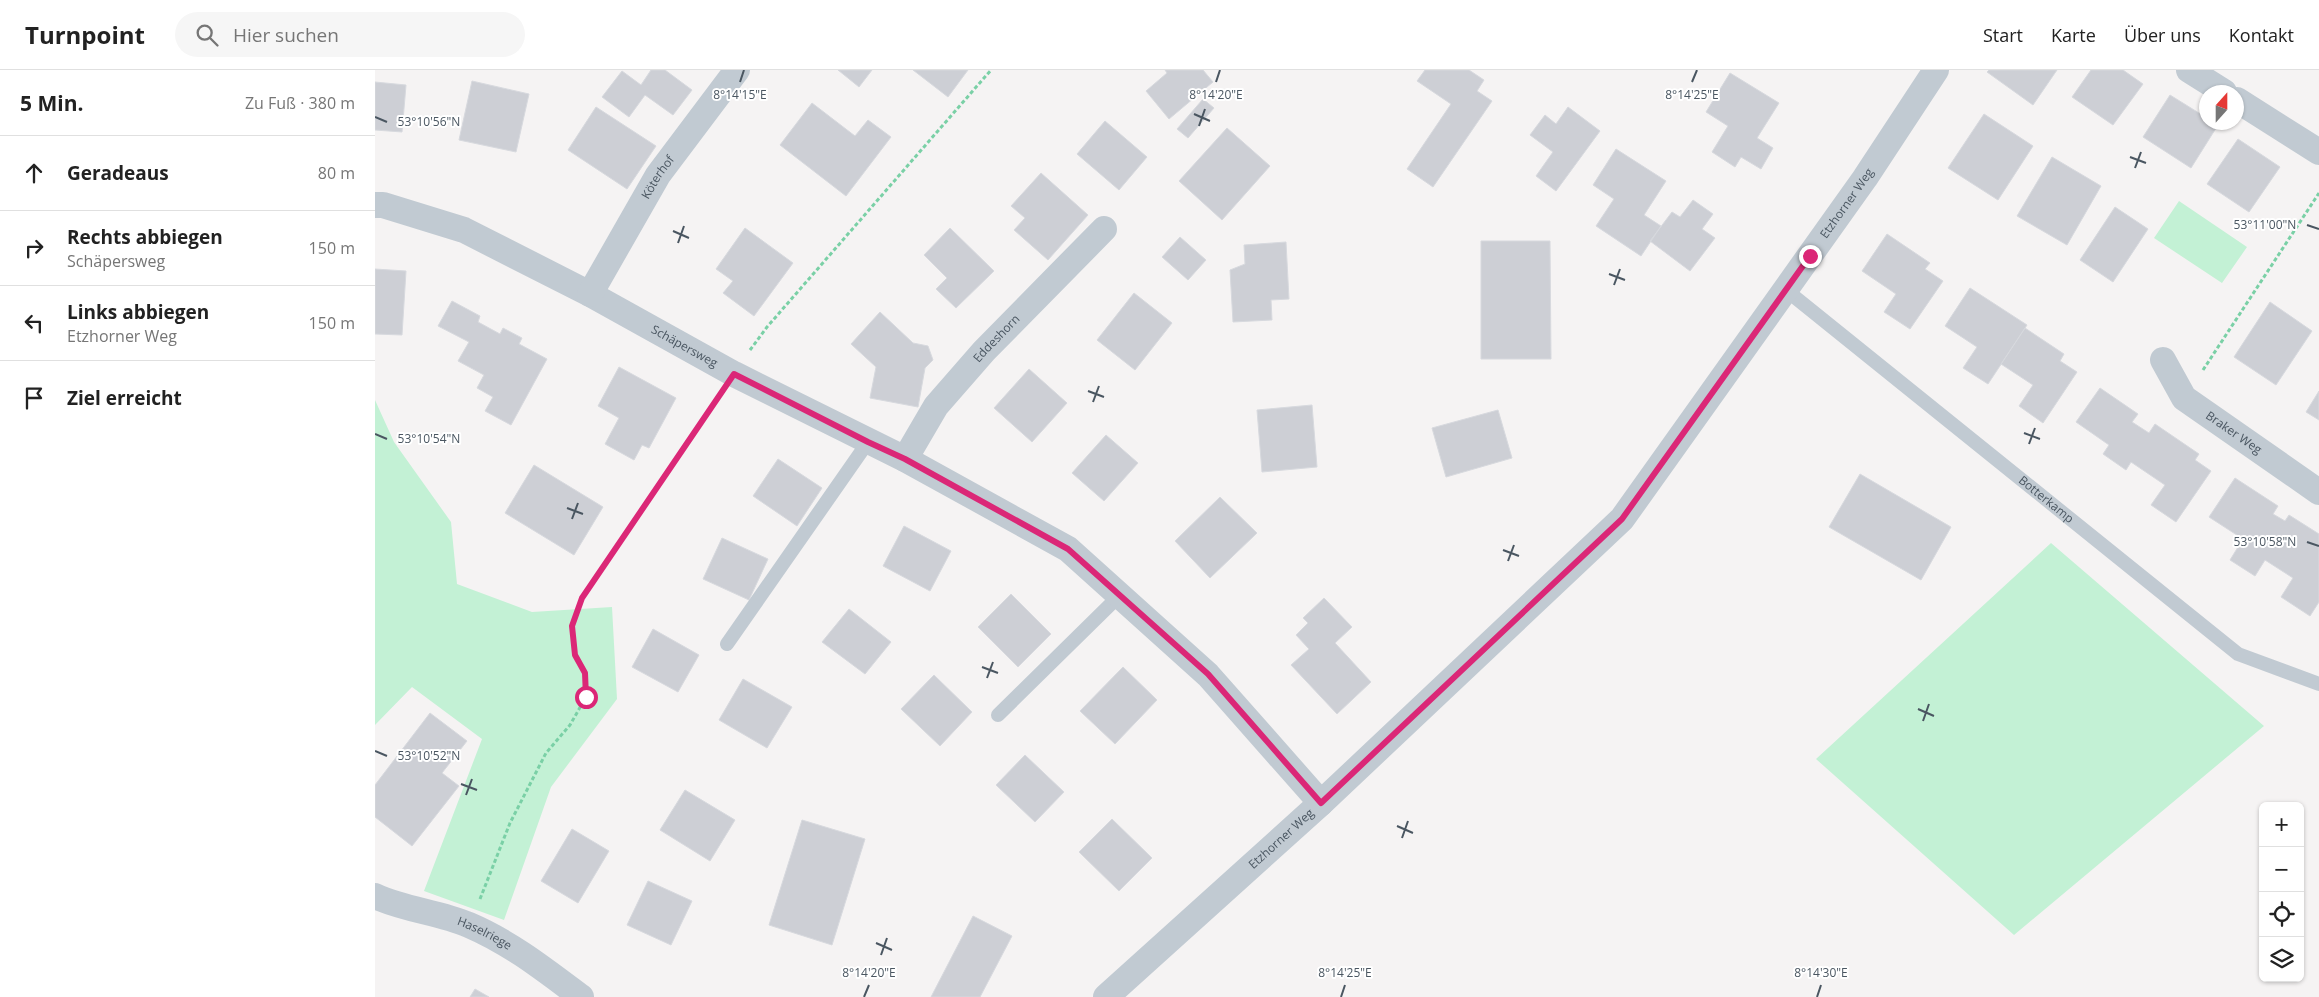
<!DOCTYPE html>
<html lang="de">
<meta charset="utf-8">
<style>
:root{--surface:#fff;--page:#f6f6f6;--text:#222;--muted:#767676;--line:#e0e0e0}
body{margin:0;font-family:"Open Sans",sans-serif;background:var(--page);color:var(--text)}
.controls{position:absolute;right:15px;bottom:15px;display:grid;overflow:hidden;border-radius:8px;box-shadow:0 1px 4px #0004}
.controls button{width:45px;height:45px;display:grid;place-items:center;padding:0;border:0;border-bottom:1px solid var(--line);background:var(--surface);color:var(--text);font:25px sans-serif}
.compass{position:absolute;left:1824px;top:15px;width:45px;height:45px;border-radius:50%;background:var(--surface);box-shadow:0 1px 4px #0004;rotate:21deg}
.stop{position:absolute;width:15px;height:15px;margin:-11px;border:4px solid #db2777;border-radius:50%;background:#fff}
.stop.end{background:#db2777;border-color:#fff;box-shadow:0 1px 5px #0008}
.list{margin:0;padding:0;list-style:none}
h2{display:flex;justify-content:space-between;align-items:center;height:65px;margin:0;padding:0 20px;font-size:21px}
h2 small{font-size:16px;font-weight:400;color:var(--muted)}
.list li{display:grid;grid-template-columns:32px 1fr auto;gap:15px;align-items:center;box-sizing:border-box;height:75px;padding:0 20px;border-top:1px solid var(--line)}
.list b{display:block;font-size:19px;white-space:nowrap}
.list p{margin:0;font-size:16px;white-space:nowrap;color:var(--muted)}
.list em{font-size:16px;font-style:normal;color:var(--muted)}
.icon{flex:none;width:28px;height:28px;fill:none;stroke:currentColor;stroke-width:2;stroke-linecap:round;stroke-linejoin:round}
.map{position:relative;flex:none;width:1944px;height:927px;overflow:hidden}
header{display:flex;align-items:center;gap:30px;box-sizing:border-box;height:70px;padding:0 25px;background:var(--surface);border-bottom:1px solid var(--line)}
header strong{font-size:24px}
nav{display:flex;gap:28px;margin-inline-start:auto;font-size:18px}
.search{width:350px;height:45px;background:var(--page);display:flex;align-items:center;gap:12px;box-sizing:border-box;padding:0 18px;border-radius:28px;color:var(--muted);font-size:19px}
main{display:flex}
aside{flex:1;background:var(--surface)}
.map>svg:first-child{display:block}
.green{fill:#c3f1d5}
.building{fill:#cdcfd5;stroke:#d7d9de}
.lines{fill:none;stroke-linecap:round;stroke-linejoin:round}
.path{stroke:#7ad0a6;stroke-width:3;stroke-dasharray:4 2.5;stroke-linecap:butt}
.lane{stroke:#c1cad2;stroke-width:14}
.street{stroke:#c1cad2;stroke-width:26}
.route{stroke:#db2777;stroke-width:6}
.ticks{fill:none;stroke:#4a5661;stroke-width:2}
.labels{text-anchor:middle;stroke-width:4;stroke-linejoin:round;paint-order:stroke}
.street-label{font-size:12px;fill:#4a5661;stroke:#fff}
.ticks-label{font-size:12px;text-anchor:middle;fill:#4a5661;stroke:#fff;stroke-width:4;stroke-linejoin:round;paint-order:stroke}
</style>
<header>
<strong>Turnpoint</strong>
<div class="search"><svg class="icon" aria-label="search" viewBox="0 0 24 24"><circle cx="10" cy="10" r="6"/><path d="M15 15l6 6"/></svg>Hier suchen</div>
<nav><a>Start</a><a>Karte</a><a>Über uns</a><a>Kontakt</a></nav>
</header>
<main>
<aside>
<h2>5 Min.<small>Zu Fuß · 380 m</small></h2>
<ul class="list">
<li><svg class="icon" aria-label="ahead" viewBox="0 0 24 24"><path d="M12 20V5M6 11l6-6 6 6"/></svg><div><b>Geradeaus</b></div><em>80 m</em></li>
<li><svg class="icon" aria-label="right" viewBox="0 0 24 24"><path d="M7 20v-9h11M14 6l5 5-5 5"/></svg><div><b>Rechts abbiegen</b><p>Schäpersweg</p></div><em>150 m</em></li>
<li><svg class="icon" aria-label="left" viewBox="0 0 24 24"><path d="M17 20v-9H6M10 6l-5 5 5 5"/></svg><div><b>Links abbiegen</b><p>Etzhorner Weg</p></div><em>150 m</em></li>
<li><svg class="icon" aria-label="arrive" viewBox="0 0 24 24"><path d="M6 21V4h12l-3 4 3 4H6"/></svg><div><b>Ziel erreicht</b></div></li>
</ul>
</aside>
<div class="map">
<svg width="1944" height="927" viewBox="0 0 1944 927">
<rect width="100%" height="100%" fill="#f5f3f3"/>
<path class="green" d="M1804,131L1872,177L1847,213L1779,168Z
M0,330L19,372L76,452L82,514L157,542L237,537L242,629L176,717L129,850L49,821L107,669L37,617L0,655Z
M1676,473L1889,656L1639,865L1441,689Z"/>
<path class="building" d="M276,0H290L317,20L298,45L270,25L254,47L227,27L247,1L266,15Z
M463,0H497L484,17Z
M538,0H593L573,27Z
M790,0H828L838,12L794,49L771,21L792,3Z
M1050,0H1094L1109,10L1102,21L1117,31L1058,117L1032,99L1076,34L1042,11Z
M1614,0H1682L1658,35L1612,2Z
M1716,0H1748L1768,14L1738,55L1697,27Z
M1355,3L1404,33L1382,68L1398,78L1386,99L1366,87L1360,97L1337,82L1353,56L1331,42Z
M97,11L154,24L141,82L84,70Z
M0,12L31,15L27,62L0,60Z
M1795,25L1832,48V52L1843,55L1816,98L1768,67Z
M828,29L839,38L813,68L802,59Z
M437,33L480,66L493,50L516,67L471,126L405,75Z
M221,37L281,76L252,119L193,80Z
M1193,37L1225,61L1181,121L1161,106L1178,82L1155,65L1170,45L1181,54Z
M1609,44L1658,76L1623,130L1573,98Z
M730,51L772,87L744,120L702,84Z
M852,58L895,96L847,150L804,111Z
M1863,69L1905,97L1874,142L1832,114Z
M1241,79L1291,111L1269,145L1286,156L1266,186L1221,156L1239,129L1218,115Z
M1677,87L1726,116L1692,175L1642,146Z
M666,103L713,145L673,190L639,160L650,148L636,136Z
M1318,130L1338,144L1327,159L1340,168L1315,201L1275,171L1297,142L1305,147Z
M1740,137L1773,159L1738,212L1705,190Z
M370,158L418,193L379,246L348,223L358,211L341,199Z
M575,158L619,201L581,238L561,219L572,208L549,185Z
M1512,164L1555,193L1550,199L1568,211L1535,259L1509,242L1521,224L1487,201Z
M805,167L831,190L813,210L787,187Z
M1106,171H1175L1176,289H1106Z
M911,172L914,229L896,230L897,250L858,252L855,200L870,194L869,175Z
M0,199L31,201L27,265L0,264Z
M1595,218L1652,255L1613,314L1588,298L1602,277L1570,256Z
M759,223L797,253L760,300L722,270Z
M77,231L105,246L103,252L125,264L128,258L147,268L144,274L172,289L136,355L110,341L118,327L102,318L109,305L83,291L94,272L63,256Z
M1895,232L1937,261L1901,315L1859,287Z
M505,242L538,273L553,276L558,290L550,298L543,337L495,328L501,297L476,274Z
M1650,258L1689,284L1685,291L1702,302L1668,353L1644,336L1658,315L1626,294Z
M244,297L301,328L274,378L267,375L259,390L230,374L244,348L223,336Z
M654,299L692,333L657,372L619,338Z
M1725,318L1763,344L1757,352L1774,363L1780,354L1824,384L1820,390L1836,401L1801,452L1776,435L1790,415L1756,392L1751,400L1728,384L1734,375L1701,352Z
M1944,321V350L1931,342Z
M937,335L942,397L887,402L882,340Z
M1123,340L1137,388L1071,407L1057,358Z
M731,365L763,393L729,431L697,403Z
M403,389L447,418L422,456L378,426Z
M159,395L228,437L199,485L130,443Z
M1485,404L1576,457L1546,510L1454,457Z
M1860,408L1903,436L1898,444L1910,451L1914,445L1944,464V532L1935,546L1906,527L1918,508L1890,490L1880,506L1855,490L1868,469L1834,447Z
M845,427L882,463L835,508L800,471Z
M529,456L576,481L555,521L508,496Z
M347,468L393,489L374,530L328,509Z
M636,524L676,564L643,597L603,557Z
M949,528L977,557L960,573L996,612L962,644L916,595L934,579L921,565L933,553L928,548Z
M474,539L516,572L490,604L447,572Z
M278,559L324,585L303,622L257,597Z
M748,597L782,630L740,674L705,641Z
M559,605L597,642L565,676L526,639Z
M368,609L417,637L392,678L344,650Z
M55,643L92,671L67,703L84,716L37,776L0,747V715Z
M650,685L689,722L660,752L621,715Z
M310,720L360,750L335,791L285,760Z
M737,749L777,788L744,821L704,782Z
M427,750L490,769L457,875L394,855Z
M197,759L234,781L203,833L166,811Z
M273,811L317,831L296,875L252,855Z
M598,846L637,866L605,927H556Z
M100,919L114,927H95Z"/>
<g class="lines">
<path class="path" d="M375,280L392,257L616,0
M1828,300L1944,123
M105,829L135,753L171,683L195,655L211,627L210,603L200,585L197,556L207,527L342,329"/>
<g class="lane">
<path id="s1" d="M1411,220L1863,584L1944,614"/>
<path d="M352,574L493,372"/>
<path d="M623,645L744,526"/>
</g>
<g class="street">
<path d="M1814,0L1849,22"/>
<path d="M1862,30L1944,82"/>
<path id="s2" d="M0,135H8L89,160L215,224L359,304L530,389L693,479L833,605L946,733"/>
<path id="s3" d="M215,224L283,105L362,0"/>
<path id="s4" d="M1788,290L1809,328L1944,422"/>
<path id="s5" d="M530,389L561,336L609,281L729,159"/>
<path id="s6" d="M0,826C30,840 64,842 94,855C136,873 170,900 206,927"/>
<path id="s7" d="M731,927L946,733L1247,449L1490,108L1561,0"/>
</g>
</g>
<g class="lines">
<path class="route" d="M211,627L210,603L200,585L197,556L207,528L359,304L493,372L530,389L693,479L833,604L946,733L1247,449L1435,186"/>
</g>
<path class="ticks" d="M365,12L369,0M841,12L845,0M1317,12L1322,0M819,44L835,51M0,47L12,52M824,56L830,39M1755,87L1771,93M1760,98L1766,82M1932,155L1944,159M298,161L314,168M303,173L309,156M1234,204L1250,210M1239,215L1245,199M713,321L729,327M718,332L724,316M1649,363L1665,369M0,364L12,369M1654,374L1660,358M192,438L208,444M197,449L203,433M1932,472L1944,476M1128,480L1144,486M1133,491L1139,475M607,597L623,603M612,608L618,592M1543,639L1559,646M1548,651L1554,634M0,681L12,686M86,714L102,720M91,725L97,709M1022,756L1038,763M1027,768L1033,751M501,873L517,880M506,885L512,868M489,927L494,915M966,927L970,915M1442,927L1446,915"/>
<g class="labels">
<g class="street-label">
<text dy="4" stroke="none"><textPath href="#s3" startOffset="135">Köterhof</textPath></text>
<text dy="4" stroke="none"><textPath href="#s7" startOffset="1091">Etzhorner Weg</textPath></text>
<text dy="4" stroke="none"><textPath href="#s5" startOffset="152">Eddeshorn</textPath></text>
<text dy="4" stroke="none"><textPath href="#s2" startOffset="342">Schäpersweg</textPath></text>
<text dy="4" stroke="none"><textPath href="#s4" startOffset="104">Braker Weg</textPath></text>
<text dy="4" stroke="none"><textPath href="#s1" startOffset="334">Botterkamp</textPath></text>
<text dy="4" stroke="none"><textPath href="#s7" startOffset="236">Etzhorner Weg</textPath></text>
<text dy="4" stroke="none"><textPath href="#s6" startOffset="116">Haselriege</textPath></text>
</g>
</g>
<g class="ticks-label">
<text x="1317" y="29">8°14'25"E</text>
<text x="365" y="29">8°14'15"E</text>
<text x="841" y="29">8°14'20"E</text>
<text x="54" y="56">53°10'56"N</text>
<text x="1890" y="159">53°11'00"N</text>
<text x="54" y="373">53°10'54"N</text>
<text x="1890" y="476">53°10'58"N</text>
<text x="54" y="690">53°10'52"N</text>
<text x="494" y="907">8°14'20"E</text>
<text x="970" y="907">8°14'25"E</text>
<text x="1446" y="907">8°14'30"E</text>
</g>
</svg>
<div class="controls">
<button>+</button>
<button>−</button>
<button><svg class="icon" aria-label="locate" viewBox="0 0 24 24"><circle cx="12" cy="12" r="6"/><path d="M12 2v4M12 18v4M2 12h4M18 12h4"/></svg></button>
<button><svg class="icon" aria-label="layers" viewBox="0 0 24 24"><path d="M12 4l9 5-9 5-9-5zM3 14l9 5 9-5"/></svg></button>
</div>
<svg class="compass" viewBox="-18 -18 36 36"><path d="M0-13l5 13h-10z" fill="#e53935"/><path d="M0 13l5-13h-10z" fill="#767676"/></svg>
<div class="stop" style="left:211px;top:627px"></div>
<div class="stop end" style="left:1435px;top:186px"></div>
</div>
</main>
